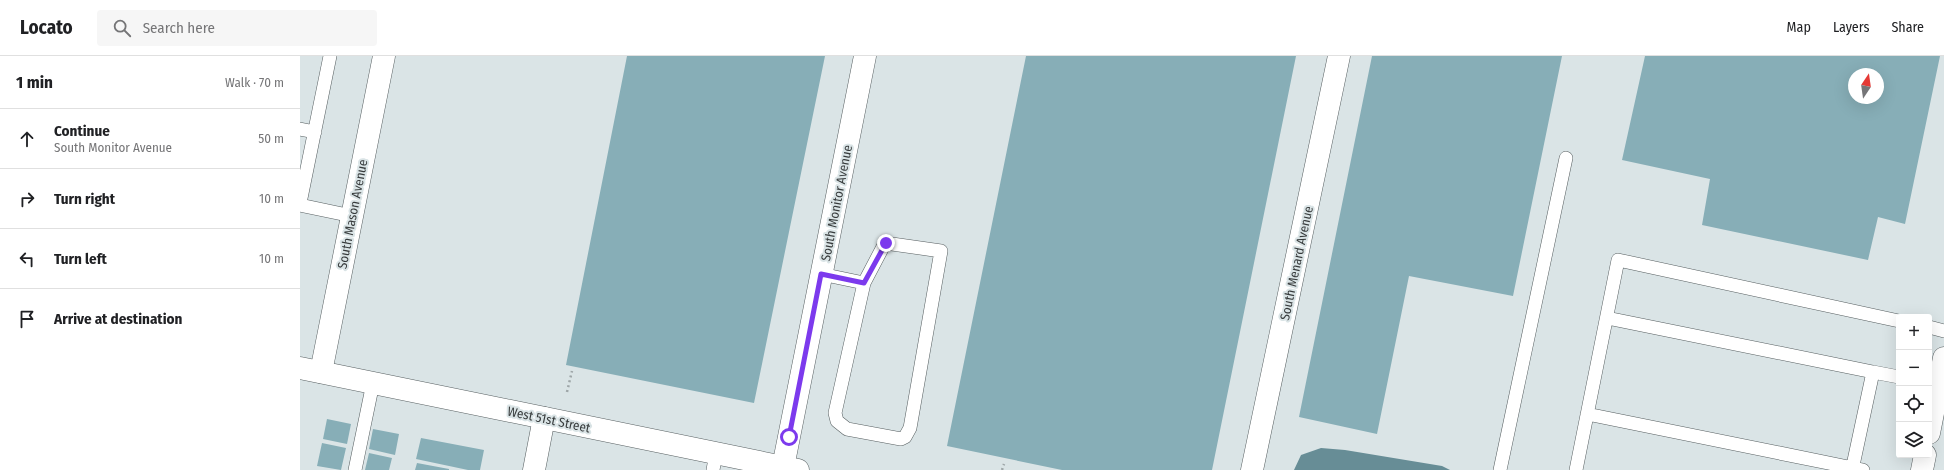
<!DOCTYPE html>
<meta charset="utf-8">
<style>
:root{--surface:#fff;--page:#f6f6f6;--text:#202124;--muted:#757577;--line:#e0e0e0}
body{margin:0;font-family:"Fira Sans Condensed",sans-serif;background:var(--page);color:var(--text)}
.controls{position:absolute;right:12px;bottom:12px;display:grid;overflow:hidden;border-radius:4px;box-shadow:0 4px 16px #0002}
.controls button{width:36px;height:36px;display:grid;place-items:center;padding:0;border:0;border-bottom:1px solid var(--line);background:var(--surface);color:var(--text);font:20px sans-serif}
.compass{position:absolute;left:1548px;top:12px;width:36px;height:36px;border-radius:50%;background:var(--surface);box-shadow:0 4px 16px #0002;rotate:13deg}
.stop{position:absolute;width:12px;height:12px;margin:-9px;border:3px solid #7c3aed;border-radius:50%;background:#fff}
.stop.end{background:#7c3aed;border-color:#fff;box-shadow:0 1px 4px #0008}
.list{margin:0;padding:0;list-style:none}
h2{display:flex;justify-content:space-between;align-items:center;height:52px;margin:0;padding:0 16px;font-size:17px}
h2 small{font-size:13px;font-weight:400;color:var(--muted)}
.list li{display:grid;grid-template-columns:26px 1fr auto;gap:12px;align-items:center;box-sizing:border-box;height:60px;padding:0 16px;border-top:1px solid var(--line)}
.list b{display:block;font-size:15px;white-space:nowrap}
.list p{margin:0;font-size:13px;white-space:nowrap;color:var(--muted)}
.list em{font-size:13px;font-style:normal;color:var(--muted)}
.icon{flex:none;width:22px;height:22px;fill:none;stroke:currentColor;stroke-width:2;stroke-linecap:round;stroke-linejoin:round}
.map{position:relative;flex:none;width:1644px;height:414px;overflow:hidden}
header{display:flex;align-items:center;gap:24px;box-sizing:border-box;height:56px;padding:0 20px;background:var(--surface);border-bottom:1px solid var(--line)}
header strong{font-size:19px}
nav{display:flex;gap:22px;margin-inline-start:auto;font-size:14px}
.search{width:280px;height:36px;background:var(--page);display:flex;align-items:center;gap:10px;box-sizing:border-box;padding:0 14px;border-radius:4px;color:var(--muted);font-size:15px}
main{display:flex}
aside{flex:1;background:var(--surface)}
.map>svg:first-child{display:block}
.water{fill:#678d96}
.building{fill:#87aeb7;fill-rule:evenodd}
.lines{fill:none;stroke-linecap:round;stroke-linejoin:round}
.service-casing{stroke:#575f61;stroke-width:14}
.minor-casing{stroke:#575f61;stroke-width:23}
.tertiary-casing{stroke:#575f61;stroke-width:23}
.path{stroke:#9ea6a8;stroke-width:2.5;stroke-dasharray:2 3;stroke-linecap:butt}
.service{stroke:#fff;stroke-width:13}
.minor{stroke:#fff;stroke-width:22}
.tertiary{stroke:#fff;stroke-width:22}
.route{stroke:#7c3aed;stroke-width:5}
.labels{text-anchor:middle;stroke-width:4;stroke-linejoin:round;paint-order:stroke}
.street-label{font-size:13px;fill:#373b3c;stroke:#dae4e6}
</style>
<header>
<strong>Locato</strong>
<div class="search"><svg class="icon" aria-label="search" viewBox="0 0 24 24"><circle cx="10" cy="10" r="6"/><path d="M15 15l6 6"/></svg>Search here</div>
<nav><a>Map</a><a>Layers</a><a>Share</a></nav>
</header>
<main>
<aside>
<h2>1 min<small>Walk · 70 m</small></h2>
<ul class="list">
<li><svg class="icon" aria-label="ahead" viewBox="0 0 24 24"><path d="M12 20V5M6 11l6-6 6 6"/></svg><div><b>Continue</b><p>South Monitor Avenue</p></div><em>50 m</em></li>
<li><svg class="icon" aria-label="right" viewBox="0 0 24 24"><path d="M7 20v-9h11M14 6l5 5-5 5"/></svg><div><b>Turn right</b></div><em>10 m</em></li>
<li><svg class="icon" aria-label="left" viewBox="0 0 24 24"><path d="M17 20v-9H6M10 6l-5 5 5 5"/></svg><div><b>Turn left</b></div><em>10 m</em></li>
<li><svg class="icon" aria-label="arrive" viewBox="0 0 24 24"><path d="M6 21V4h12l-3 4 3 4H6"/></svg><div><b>Arrive at destination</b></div></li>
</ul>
</aside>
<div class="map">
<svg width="1644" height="414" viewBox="0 0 1644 414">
<rect width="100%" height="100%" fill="#dae4e6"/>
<path class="water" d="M1021,392L1045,394L1142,410L1150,414H994L1001,399Z"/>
<path class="building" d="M327,0H525L454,347L266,309Z
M726,0H996L912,414H762L647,390Z
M1072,0H1262L1213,240L1109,220L1077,378L999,361Z
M1345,0H1640L1605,168L1578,161L1568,204L1402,169L1410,123L1322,104ZM1554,18H1578V42H1554Z
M27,363L51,368L47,388L23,383Z
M73,373L99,378L95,399L69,393Z
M121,382L184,394L180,414H168L116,403Z
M22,387L46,392L41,414L17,410Z
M69,397L92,402L89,414H65Z
M117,407L149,413V414H115Z"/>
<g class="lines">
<g class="service-casing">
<path id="service" d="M0,73L15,76
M0,147L30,0
M0,149L52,160
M521,218L564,227L535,357L537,365L547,373L601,383L605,381L610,372L641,195L585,187L564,227
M1307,262L1573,316L1552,414
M1629,271L1644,275
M1573,316L1599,321
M1287,358L1563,414
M55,414L73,327
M413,414L416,397
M1200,414L1266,102
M1276,414L1318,204L1599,265"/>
</g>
<g class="minor-casing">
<path id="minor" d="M21,316L84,0
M1629,377L1644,302
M483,411L565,0
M234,414L244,362
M952,414L1039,0
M1622,414L1625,399"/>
</g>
<g class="tertiary-casing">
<path id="tertiary" d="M0,312L498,414"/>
</g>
<path class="path" d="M267,336L272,315
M702,414L704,408"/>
<use href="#service" class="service"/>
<use href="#minor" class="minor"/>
<use href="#tertiary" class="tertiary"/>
</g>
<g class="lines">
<path class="route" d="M489,381L521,218L564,227L586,187"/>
</g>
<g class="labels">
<g class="street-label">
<text transform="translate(536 147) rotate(-79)" y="5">South Monitor Avenue</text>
<text transform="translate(52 158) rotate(-79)" y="5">South Mason Avenue</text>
<text transform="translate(996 207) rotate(-78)" y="5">South Menard Avenue</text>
<text transform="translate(249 363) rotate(12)" y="5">West 51st Street</text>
</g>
</g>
</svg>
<div class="controls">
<button>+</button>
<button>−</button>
<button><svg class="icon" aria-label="locate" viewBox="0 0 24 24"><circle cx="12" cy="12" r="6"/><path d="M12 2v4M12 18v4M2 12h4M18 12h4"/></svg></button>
<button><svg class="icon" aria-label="layers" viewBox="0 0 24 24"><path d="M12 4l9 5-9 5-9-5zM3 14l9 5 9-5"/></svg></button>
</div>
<svg class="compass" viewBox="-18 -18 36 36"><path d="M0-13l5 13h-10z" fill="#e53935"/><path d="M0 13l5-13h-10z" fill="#757577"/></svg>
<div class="stop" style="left:489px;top:381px"></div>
<div class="stop end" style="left:586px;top:187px"></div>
</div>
</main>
